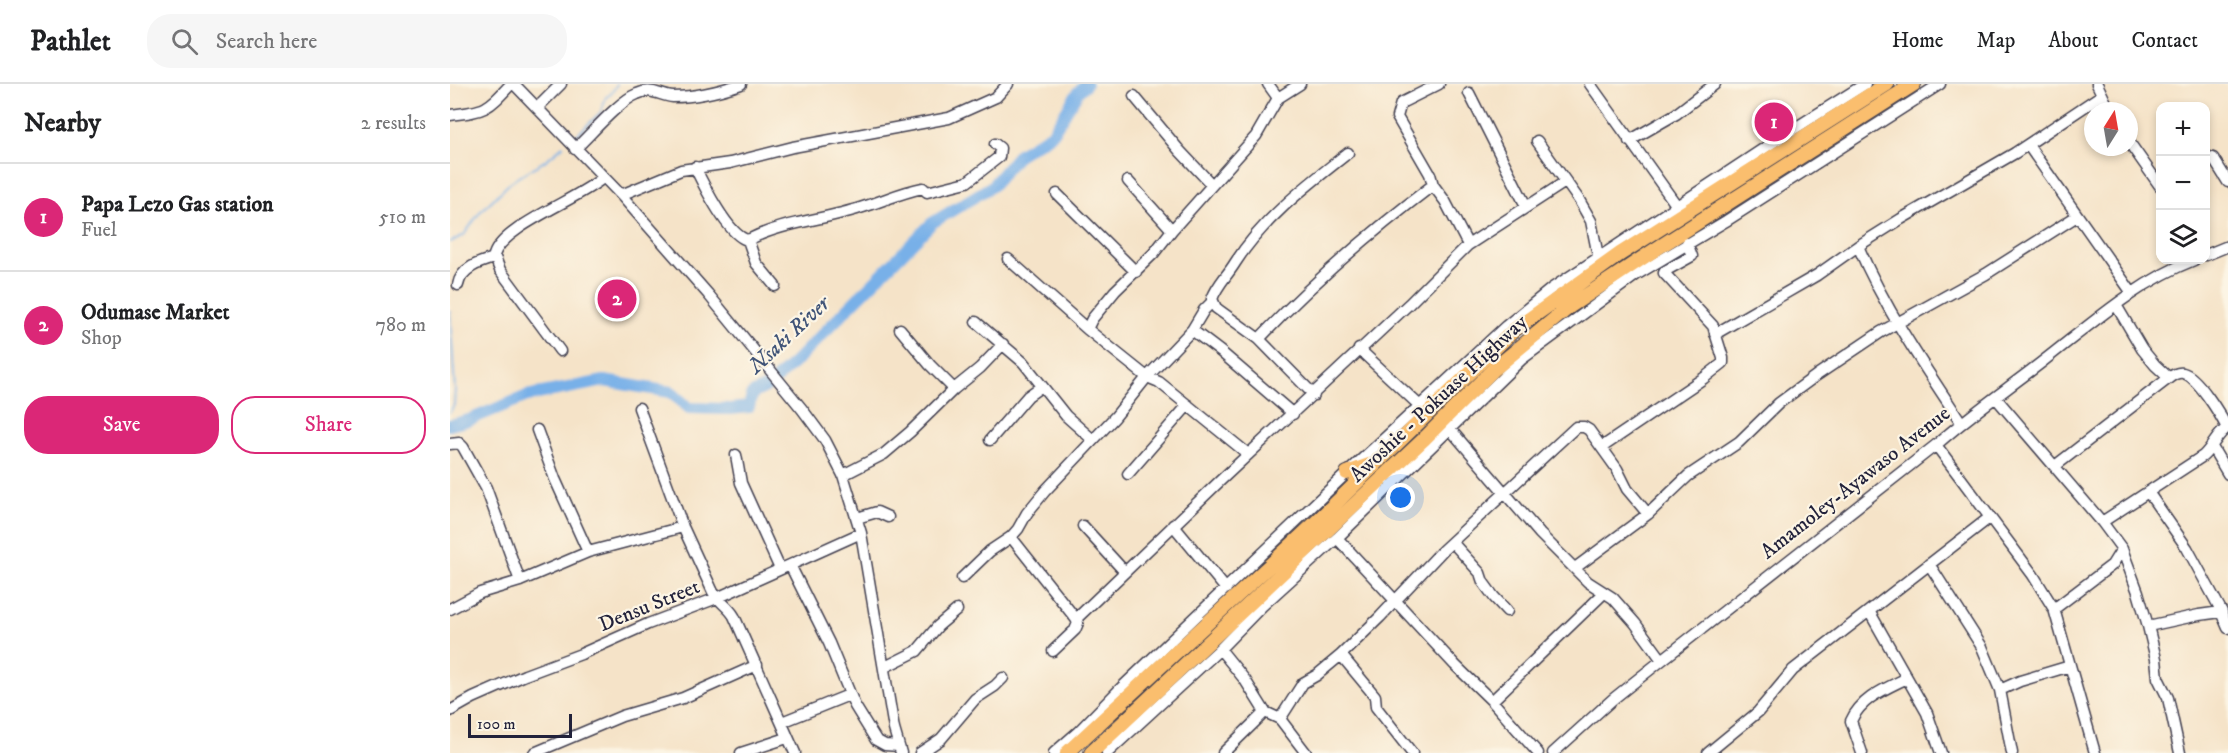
<!DOCTYPE html>
<meta charset="utf-8">
<style>
:root{--surface:#fff;--page:#f6f6f6;--text:#202124;--muted:#757577;--line:#e0e0e0;--accent:#db2777}
body{margin:0;font-family:"IM FELL DW Pica",serif;background:var(--page);color:var(--text)}
.controls{position:absolute;right:18px;top:18px;display:grid;overflow:hidden;border-radius:12px;box-shadow:0 3px 9px #0003}
.controls button{width:54px;height:54px;display:grid;place-items:center;padding:0;border:0;border-bottom:2px solid var(--line);background:var(--surface);color:var(--text);font:30px sans-serif}
.compass{position:absolute;left:1634px;top:18px;width:54px;height:54px;border-radius:50%;background:var(--surface);box-shadow:0 3px 9px #0003;rotate:11deg}
.scale{position:absolute;left:18px;bottom:15px;width:104px;box-sizing:border-box;padding-left:6px;border:3px solid #22223b;border-top:0;font-size:16px;line-height:21px;white-space:nowrap;color:#22223b;-webkit-text-stroke:4px #fcf5e5;paint-order:stroke}
.you{position:absolute;left:951px;top:414px;width:21px;height:21px;margin:-15px;border:4px solid #fff;border-radius:50%;background:#1a73e8;box-shadow:0 0 0 9px #1a73e833}
.badge{display:grid;place-items:center;width:39px;height:39px;border-radius:50%;background:var(--accent);color:#fff;font-size:20px;font-weight:700}
.pin{position:absolute;translate:-50% -50%;border:3px solid #fff;box-shadow:0 2px 6px #0006}
.list{margin:0;padding:0;list-style:none}
h2{display:flex;justify-content:space-between;align-items:center;height:78px;margin:0;padding:0 24px;font-size:26px}
h2 small{font-size:20px;font-weight:400;color:var(--muted)}
.list li{display:grid;grid-template-columns:39px 1fr auto;gap:18px;align-items:center;box-sizing:border-box;height:108px;padding:0 24px;border-top:2px solid var(--line)}
.list b{display:block;font-size:22px;white-space:nowrap}
.list p{margin:0;font-size:20px;white-space:nowrap;color:var(--muted)}
.list em{font-size:20px;font-style:normal;color:var(--muted)}
.actions{display:flex;gap:12px;padding:18px 24px}
.actions a{flex:1;padding:14px 0;border:2px solid var(--accent);border-radius:24px;text-align:center;font-size:21px;color:var(--accent)}
.actions .main{background:var(--accent);color:#fff}
.icon{flex:none;width:33px;height:33px;fill:none;stroke:currentColor;stroke-width:2;stroke-linecap:round;stroke-linejoin:round}
.map{position:relative;flex:none;width:1778px;height:669px;overflow:hidden}
header{display:flex;align-items:center;gap:36px;box-sizing:border-box;height:84px;padding:0 30px;background:var(--surface);border-bottom:2px solid var(--line)}
header strong{font-size:28px}
nav{display:flex;gap:33px;margin-inline-start:auto;font-size:21px}
.search{width:420px;height:54px;background:var(--page);display:flex;align-items:center;gap:15px;box-sizing:border-box;padding:0 21px;border-radius:24px;color:var(--muted);font-size:22px}
main{display:flex}
aside{flex:1;background:var(--surface)}
.map>svg:first-child{display:block}
.lines{fill:none;stroke-linecap:round;stroke-linejoin:round}
.stream{stroke:#78b0e8;stroke-width:2}
.river{stroke:#78b0e8;stroke-width:12}
.minor-casing{stroke:#423f50;stroke-width:13}
.major-casing{stroke:#423f50;stroke-width:16}
.minor{stroke:#fff;stroke-width:10}
.major{stroke:#fabe6e;stroke-width:14}
.labels{text-anchor:middle;stroke-width:4.5;stroke-linejoin:round;paint-order:stroke}
.street-label{font-size:21px;fill:#22223b;stroke:#fcf5e5}
.water-label{font-size:22px;font-style:italic;fill:#405478;stroke:#fcf5e5}
</style>
<header>
<strong>Pathlet</strong>
<div class="search"><svg class="icon" aria-label="search" viewBox="0 0 24 24"><circle cx="10" cy="10" r="6"/><path d="M15 15l6 6"/></svg>Search here</div>
<nav><a>Home</a><a>Map</a><a>About</a><a>Contact</a></nav>
</header>
<main>
<aside>
<h2>Nearby<small>2 results</small></h2>
<ul class="list">
<li><span class="badge">1</span><div><b>Papa Lezo Gas station</b><p>Fuel</p></div><em>510 m</em></li>
<li><span class="badge">2</span><div><b>Odumase Market</b><p>Shop</p></div><em>780 m</em></li>
</ul>
<div class="actions"><a class="main">Save</a><a>Share</a></div>
</aside>
<div class="map">
<svg width="1778" height="669" viewBox="0 0 1778 669">
<rect width="100%" height="100%" fill="#fcf5e5"/>
<filter id="ink" filterUnits="userSpaceOnUse"><feTurbulence type="fractalNoise" baseFrequency=".0167" numOctaves="2"/><feDisplacementMap in="SourceGraphic" scale="12" xChannelSelector="R" yChannelSelector="G"/><feConvolveMatrix kernelMatrix="1 2 1 2 8 2 1 2 1" color-interpolation-filters="sRGB"/></filter>
<filter id="wash" filterUnits="userSpaceOnUse"><feTurbulence type="fractalNoise" baseFrequency=".008" numOctaves="4" result="noise"/><feDisplacementMap in="SourceGraphic" scale="24" xChannelSelector="R" yChannelSelector="G"/><feGaussianBlur stdDeviation="1.35" result="paint"/><feColorMatrix in="noise" values="0 0 0 0 0 0 0 0 0 0 0 0 0 0 0 0 0 1.4 0 .05"/><feComposite in="paint" operator="in"/></filter>
<g filter="url(#wash)">
<rect width="100%" height="100%" fill="#f5e3c8"/>
<g class="lines">
<path class="stream" d="M126,52L151,28L156,13L161,10L167,0
M0,158L14,151L30,128L62,97L96,76L113,62
M0,227L5,306L4,321L0,328"/>
<path class="river" d="M0,341L19,336L77,312L154,297L221,308L239,324L280,325L299,323L302,310L318,302L346,277L482,139L542,102L569,70L602,50L628,8L636,0"/>
</g>
</g>
<g filter="url(#ink)">
<g class="lines">
<g class="minor-casing">
<path id="minor" d="M64,0L171,111L258,210L352,325L375,356L393,391L411,449L444,645L451,669
M818,0L828,14
M989,0L951,19L947,33L980,90L983,101L995,117L1018,161
M1140,0L1227,122
M1647,0L1660,27
M1019,9L1076,122
M684,12L729,66L762,101
M87,24L111,0
M0,31C36,27 37,26 61,0
M1087,57L1129,116L1141,137L1148,172
M1179,57L1226,30L1265,0
M1679,58L1710,102
M1578,61L1682,209
M125,65C141,50 169,17 187,10C203,3 209,12 223,13C245,13 270,7 291,0
M1756,72L1763,74L1778,98
M245,83C253,100 279,153 298,156C333,138 373,136 410,124C431,118 451,108 473,104L477,108L517,98L549,73L550,64L545,60
M678,97L722,146
M607,110L686,188
M171,111L231,86L280,79L343,63L499,34L546,13L558,0
M298,156L306,179L325,202
M1408,162C1435,225 1473,281 1511,338
M1756,171L1778,162
M558,175L637,245L697,293L709,298L798,370
M8,201C11,184 30,178 44,174
M1666,221L1692,265L1705,281L1719,294C1723,291 1727,288 1733,289C1747,292 1770,330 1777,344
M526,238L573,278L616,332L643,356
M450,245L480,281L504,305
M637,245L642,235L665,207L704,169L722,146L806,52L828,14L850,0
M742,246L771,268L843,330
M1265,250L1367,191L1408,162L1451,135L1565,69L1652,11
M809,255C862,199 921,148 983,101
M909,265L970,322
M110,267L50,186L44,171C53,142 129,115 154,93
M864,311L809,255L766,224L762,215C767,201 777,192 785,179C813,135 856,102 898,69
M1546,314L1652,438L1672,465L1688,508L1698,542L1706,575L1708,594L1718,614L1730,669
M189,324L233,443L263,508C269,518 278,522 284,532L345,669
M1000,345L1090,450L1138,498L1163,514L1185,539L1212,576
M87,346L105,395L138,468
M540,356L578,312L592,302
M0,360L9,359L13,363L36,404L70,497
M1486,361L1583,491L1604,525L1645,669
M1152,363L1254,294L1273,279V274L1263,242L1214,189L1215,187L1242,172L1237,159
M1762,363L1778,390
M286,371L291,399L330,485
M1605,382L1719,294
M678,390L738,321
M393,391L434,370L460,348L504,305L530,284L553,260
M1698,408L1737,464L1772,528
M407,434L427,428L438,433
M1652,438L1753,372C1763,363 1767,350 1778,343
M723,441L776,505
M633,442L675,488
M561,453L626,535
M887,454L1005,581L1042,617L1088,669
M1002,458L1030,489L1033,498L1044,513L1057,527
M1479,480L1532,563L1550,606
M340,481L379,559L405,622L426,656L435,661L449,662
M1125,484L1198,430L1238,392L1289,358L1329,319L1367,291L1431,248L1536,190L1627,132
M512,494L540,467L561,453L568,445L577,429L595,407L665,333L697,293L742,246L754,226L762,218
M0,525L30,509L70,497L138,468L233,443
M1604,525L1662,481L1672,465
M1419,527L1477,629L1491,669
M1698,542L1749,531L1771,528L1778,544
M770,565L795,596L815,628L830,635L856,669
M603,567L625,546L628,539L626,535L771,396L959,220L1018,161L1115,98
M891,571L925,612L926,623L962,669
M435,583L467,567L488,542L507,526
M1042,617L1154,509
M0,627L23,614L75,591L131,570L198,540L267,514L411,449
M830,635L853,599L867,591L891,571L930,533L993,466L1126,343H1134L1139,346L1167,385L1177,405L1198,430
M332,638L399,611
M84,669L172,632L233,614L307,581
M291,669L337,654
M470,669L491,655L525,615L545,602L553,594
M604,669L628,648L670,605L897,389L1056,242L1101,205L1339,48L1415,0
M657,669L770,565L812,522L887,454L1072,275L1186,191L1276,137L1490,0
M773,669L815,628
M1103,669L1163,615L1212,576L1486,361C1519,331 1556,306 1592,278C1640,241 1687,198 1744,176
M1258,669L1308,628L1343,586L1539,434
M1412,669L1401,637C1411,614 1435,605 1457,594
M1562,669L1550,606L1570,597L1620,582"/>
</g>
<g class="major-casing">
<path id="major" d="M897,389L919,381
M617,669L860,444L1064,246L1170,170L1437,0
M641,669L973,356L1044,285L1119,223L1203,167L1464,0"/>
</g>
<use href="#minor" class="minor"/>
<use href="#major" class="major"/>
</g>
</g>
<g class="labels">
<g class="street-label">
<text transform="translate(988 314) rotate(-43)" y="7">Awoshie - Pokuase Highway</text>
<text transform="translate(1405 398) rotate(-38)" y="7">Amamoley-Ayawaso Avenue</text>
<text transform="translate(199 521) rotate(-22)" y="7">Densu Street</text>
</g>
<g class="water-label">
<text transform="translate(338 250) rotate(-43)" y="8">Nsaki River</text>
</g>
</g>
</svg>
<div class="controls">
<button>+</button>
<button>−</button>
<button><svg class="icon" aria-label="layers" viewBox="0 0 24 24"><path d="M12 4l9 5-9 5-9-5zM3 14l9 5 9-5"/></svg></button>
</div>
<svg class="compass" viewBox="-18 -18 36 36"><path d="M0-13l5 13h-10z" fill="#e53935"/><path d="M0 13l5-13h-10z" fill="#757577"/></svg>
<div class="scale">100 m</div>
<div class="you"></div>
<div class="pin badge" style="left:1324px;top:38px">1</div>
<div class="pin badge" style="left:167px;top:215px">2</div>
</div>
</main>
